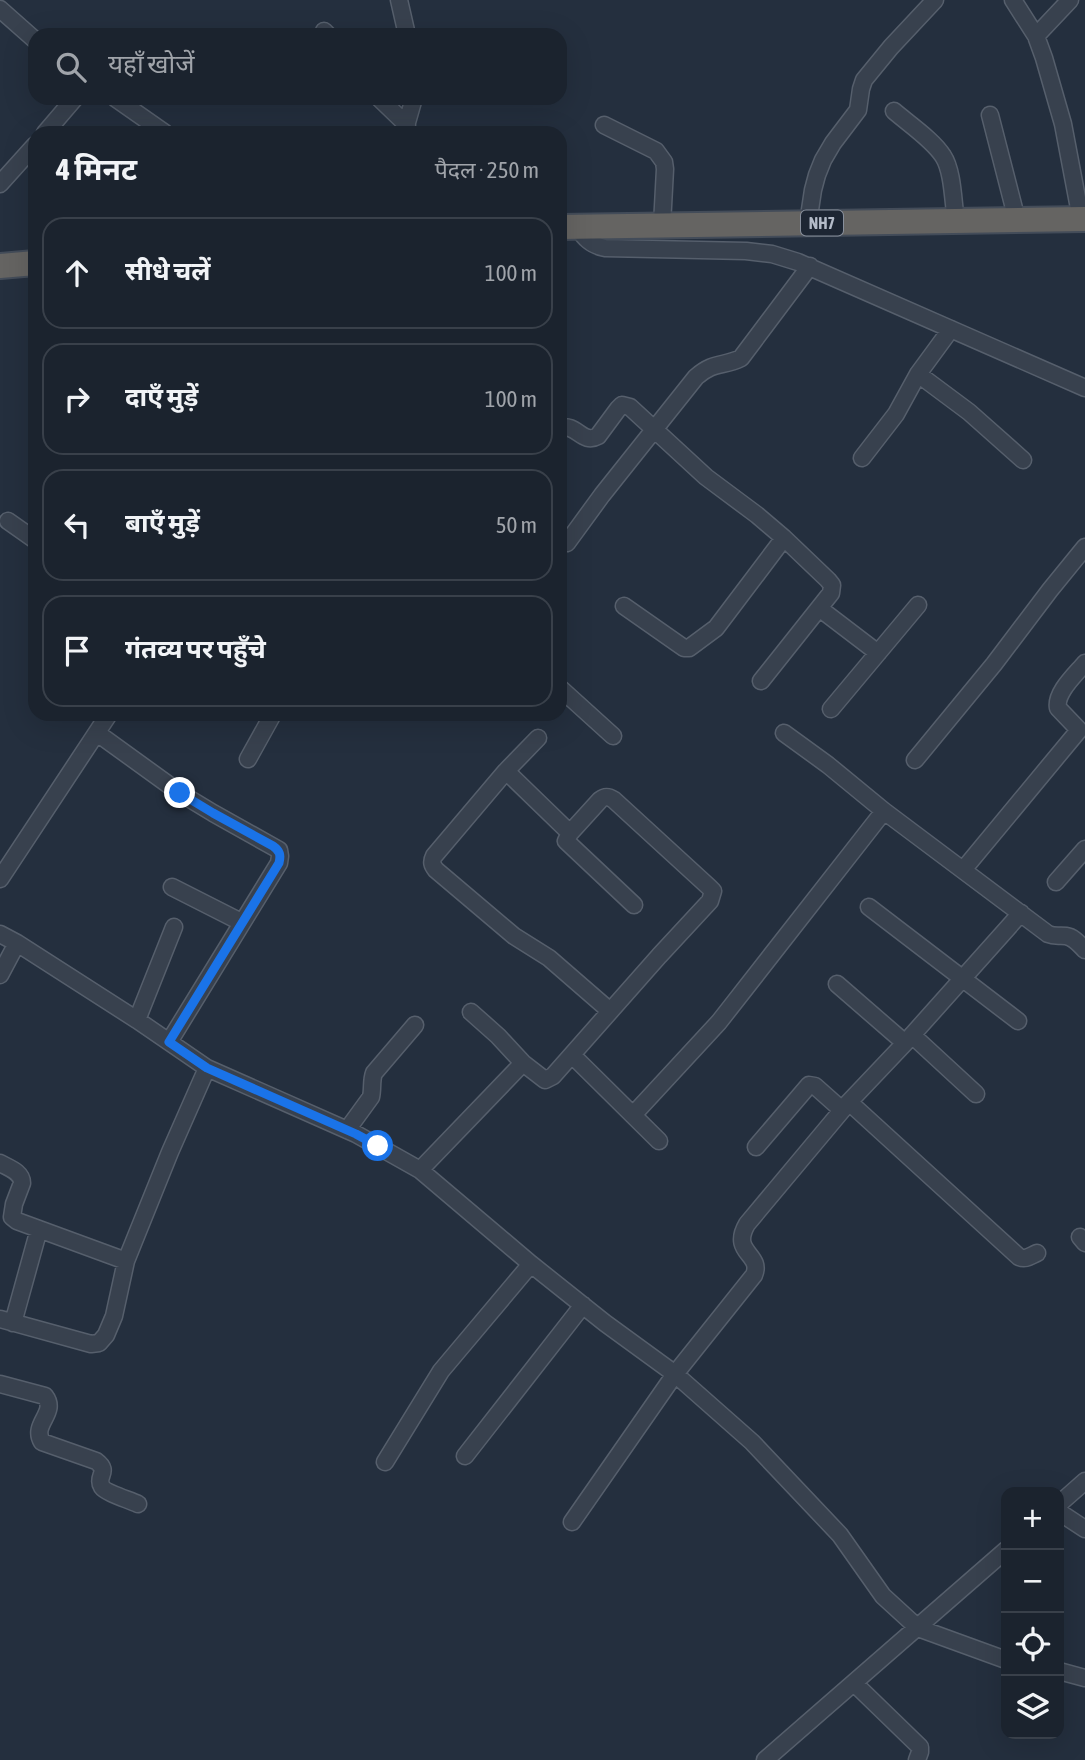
<!DOCTYPE html>
<html lang="hi">
<meta charset="utf-8">
<style>
:root{--surface:#1b232e;--page:#282f3a;--text:#f1f3f6;--muted:#a0a4aa;--line:#39404a}
body{margin:0;font-family:"Asap Condensed","Noto Sans Devanagari",sans-serif;background:var(--page);color:var(--text)}
.controls{position:absolute;right:21px;bottom:21px;display:grid;overflow:hidden;border-radius:14px;box-shadow:0 7px 28px #0002}
.controls button{width:63px;height:63px;display:grid;place-items:center;padding:0;border:0;border-bottom:2px solid var(--line);background:var(--surface);color:var(--text);font:35px sans-serif}
.stop{position:absolute;width:21px;height:21px;margin:-16px;border:5px solid #1a73e8;border-radius:50%;background:#fff}
.stop.end{background:#1a73e8;border-color:#fff;box-shadow:0 2px 7px #0008}
.list{margin:0;padding:0;list-style:none}
h2{display:flex;justify-content:space-between;align-items:center;height:91px;margin:0;padding:0 28px;font-size:30px}
h2 small{font-size:23px;font-weight:400;color:var(--muted)}
.list li{display:grid;grid-template-columns:46px 1fr auto;gap:21px;align-items:center;box-sizing:border-box;height:112px;margin:0 14px 14px;padding:0 14px;border:2px solid var(--line);border-radius:21px}
.list b{display:block;font-size:26px;white-space:nowrap}
.list em{font-size:23px;font-style:normal;color:var(--muted)}
.icon{flex:none;width:38px;height:38px;fill:none;stroke:currentColor;stroke-width:2;stroke-linecap:round;stroke-linejoin:round}
.map{position:relative;flex:none;width:1085px;height:1760px;overflow:hidden}
.search{position:absolute;background:var(--surface);box-shadow:0 7px 28px #0002;left:28px;top:28px;width:539px;height:77px;display:flex;align-items:center;gap:18px;box-sizing:border-box;padding:0 24px;border-radius:21px;color:var(--muted);font-size:26px}
.panel{position:absolute;background:var(--surface);box-shadow:0 7px 28px #0002;left:28px;top:126px;width:539px;height:595px;border-radius:21px}
.map>svg:first-child{display:block}
.lines{fill:none;stroke-linecap:round;stroke-linejoin:round}
.minor-casing{stroke:#565f6c;stroke-width:19}
.trunk-casing{stroke:#434c59;stroke-width:28}
.minor{stroke:#38414e;stroke-width:16}
.trunk{stroke:#656462;stroke-width:24}
.route{stroke:#1a73e8;stroke-width:9}
.labels{text-anchor:middle;stroke-width:7;stroke-linejoin:round;paint-order:stroke}
.shield{fill:#1d2633;stroke:#878f9c;stroke-width:2}
.shield-label{font-size:16px;font-weight:bold;fill:#b4bcc9}
</style>
<div class="map">
<svg width="1085" height="1760" viewBox="0 0 1085 1760">
<rect width="100%" height="100%" fill="#242f3e"/>
<g class="lines">
<g class="minor-casing">
<path id="minor" d="M399,0L407,35
M1013,0L1036,36L1044,58L1063,124L1081,219
M0,9L35,40
M324,31L328,35
M1036,36L1070,0
M115,98L165,133
M379,98L407,125
M894,111C909,124 933,140 943,156C953,171 953,202 956,221
M990,115L1017,220
M604,125L656,151L664,162L665,169L662,225
M45,133L75,98
M404,133L414,98
M0,184L35,145
M808,223L813,190L817,175L823,160L833,143L858,110L861,89L864,80L891,47L935,0
M576,226C585,238 590,245 605,248L746,251L772,254L798,262L1085,388
M918,374L969,412L1023,460
M560,428C577,423 582,445 598,436L618,409L622,405L630,407L706,477L757,515L784,538L828,580L832,585L831,593L761,681
M862,458L896,414L918,374L951,329
M8,521L35,540
M567,543L602,495L696,377C714,361 723,367 741,358L810,266
M624,606L684,648H689L716,628L784,538
M819,608L878,653
M560,688L613,736
M831,709L918,605
M97,733L180,793L213,813L279,850L280,856L279,863L169,1042
M784,733L828,765L884,811L1048,934C1055,937 1059,935 1066,936C1074,937 1079,944 1085,950
M538,738L506,771L434,856C431,862 432,865 436,870L514,936L549,958L610,1011
M248,759L273,714
M915,760L994,664L1050,590L1085,547
M506,771L570,833
M963,870L1079,730L1058,708C1055,693 1075,675 1085,663
M0,879L109,714
M1056,882L1085,849
M172,887L241,922
M869,907L1018,1021
M0,934L17,943L137,1020L207,1068L356,1134L420,1170L531,1264L605,1323L675,1374L752,1442L840,1535L883,1596L918,1628L1006,1660
M0,975L17,943
M837,984L905,1043
M471,1012L498,1036L523,1063
M137,1020L174,927
M912,1035L976,1094
M572,1055L659,1141
M849,1102L1019,1257C1026,1260 1030,1256 1037,1253
M633,1115L719,1022L884,811
M347,1130L371,1097C373,1089 371,1081 374,1073L415,1025
M756,1147L809,1085L815,1086L842,1110
M0,1163C9,1168 22,1172 22,1183L14,1204L12,1217L17,1221L126,1261
M420,1170L523,1063L545,1080L553,1076L659,956L710,901L713,891L709,887L614,800C608,796 605,796 600,800L570,833L566,841L634,905
M1080,1237L1085,1243
M0,1319L91,1344L99,1343L106,1335L114,1316L126,1261L170,1152L207,1068
M13,1323L39,1229
M0,1384L45,1396C58,1413 31,1424 42,1442L96,1461C111,1472 95,1476 102,1487C106,1493 130,1500 138,1504
M465,1456L583,1305
M385,1462L441,1371L531,1264
M1059,1504L1085,1481
M1059,1512L1085,1529
M572,1522L675,1374L754,1275C763,1254 730,1253 747,1224L849,1102L905,1043L1021,913
M1059,1671L1085,1678
M854,1683L920,1747V1752L917,1760
M765,1760L1006,1550"/>
</g>
<g class="trunk-casing">
<path id="trunk" d="M560,227L1085,219
M0,266L35,263"/>
</g>
<use href="#minor" class="minor"/>
<use href="#trunk" class="trunk"/>
</g>
<g class="lines">
<path class="route" d="M180,793L213,813L273,846C280,851 281,855 279,863L169,1042L207,1068L356,1134L378,1146"/>
</g>
<g class="labels">
<rect class="shield" x="801" y="210.5" width="42" height="25" rx="5"/>
<g class="shield-label">
<text x="822" y="229">NH7</text>
</g>
</g>
</svg>
<div class="controls">
<button>+</button>
<button>−</button>
<button><svg class="icon" aria-label="locate" viewBox="0 0 24 24"><circle cx="12" cy="12" r="6"/><path d="M12 2v4M12 18v4M2 12h4M18 12h4"/></svg></button>
<button><svg class="icon" aria-label="layers" viewBox="0 0 24 24"><path d="M12 4l9 5-9 5-9-5zM3 14l9 5 9-5"/></svg></button>
</div>
<div class="stop" style="left:378px;top:1146px"></div>
<div class="stop end" style="left:180px;top:793px"></div>
<div class="search"><svg class="icon" aria-label="search" viewBox="0 0 24 24"><circle cx="10" cy="10" r="6"/><path d="M15 15l6 6"/></svg>यहाँ खोजें</div>
<section class="panel">
<h2>4 मिनट<small>पैदल · 250 m</small></h2>
<ul class="list">
<li><svg class="icon" aria-label="ahead" viewBox="0 0 24 24"><path d="M12 20V5M6 11l6-6 6 6"/></svg><div><b>सीधे चलें</b></div><em>100 m</em></li>
<li><svg class="icon" aria-label="right" viewBox="0 0 24 24"><path d="M7 20v-9h11M14 6l5 5-5 5"/></svg><div><b>दाएँ मुड़ें</b></div><em>100 m</em></li>
<li><svg class="icon" aria-label="left" viewBox="0 0 24 24"><path d="M17 20v-9H6M10 6l-5 5 5 5"/></svg><div><b>बाएँ मुड़ें</b></div><em>50 m</em></li>
<li><svg class="icon" aria-label="arrive" viewBox="0 0 24 24"><path d="M6 21V4h12l-3 4 3 4H6"/></svg><div><b>गंतव्य पर पहुँचे</b></div></li>
</ul>
</section>
</div>
